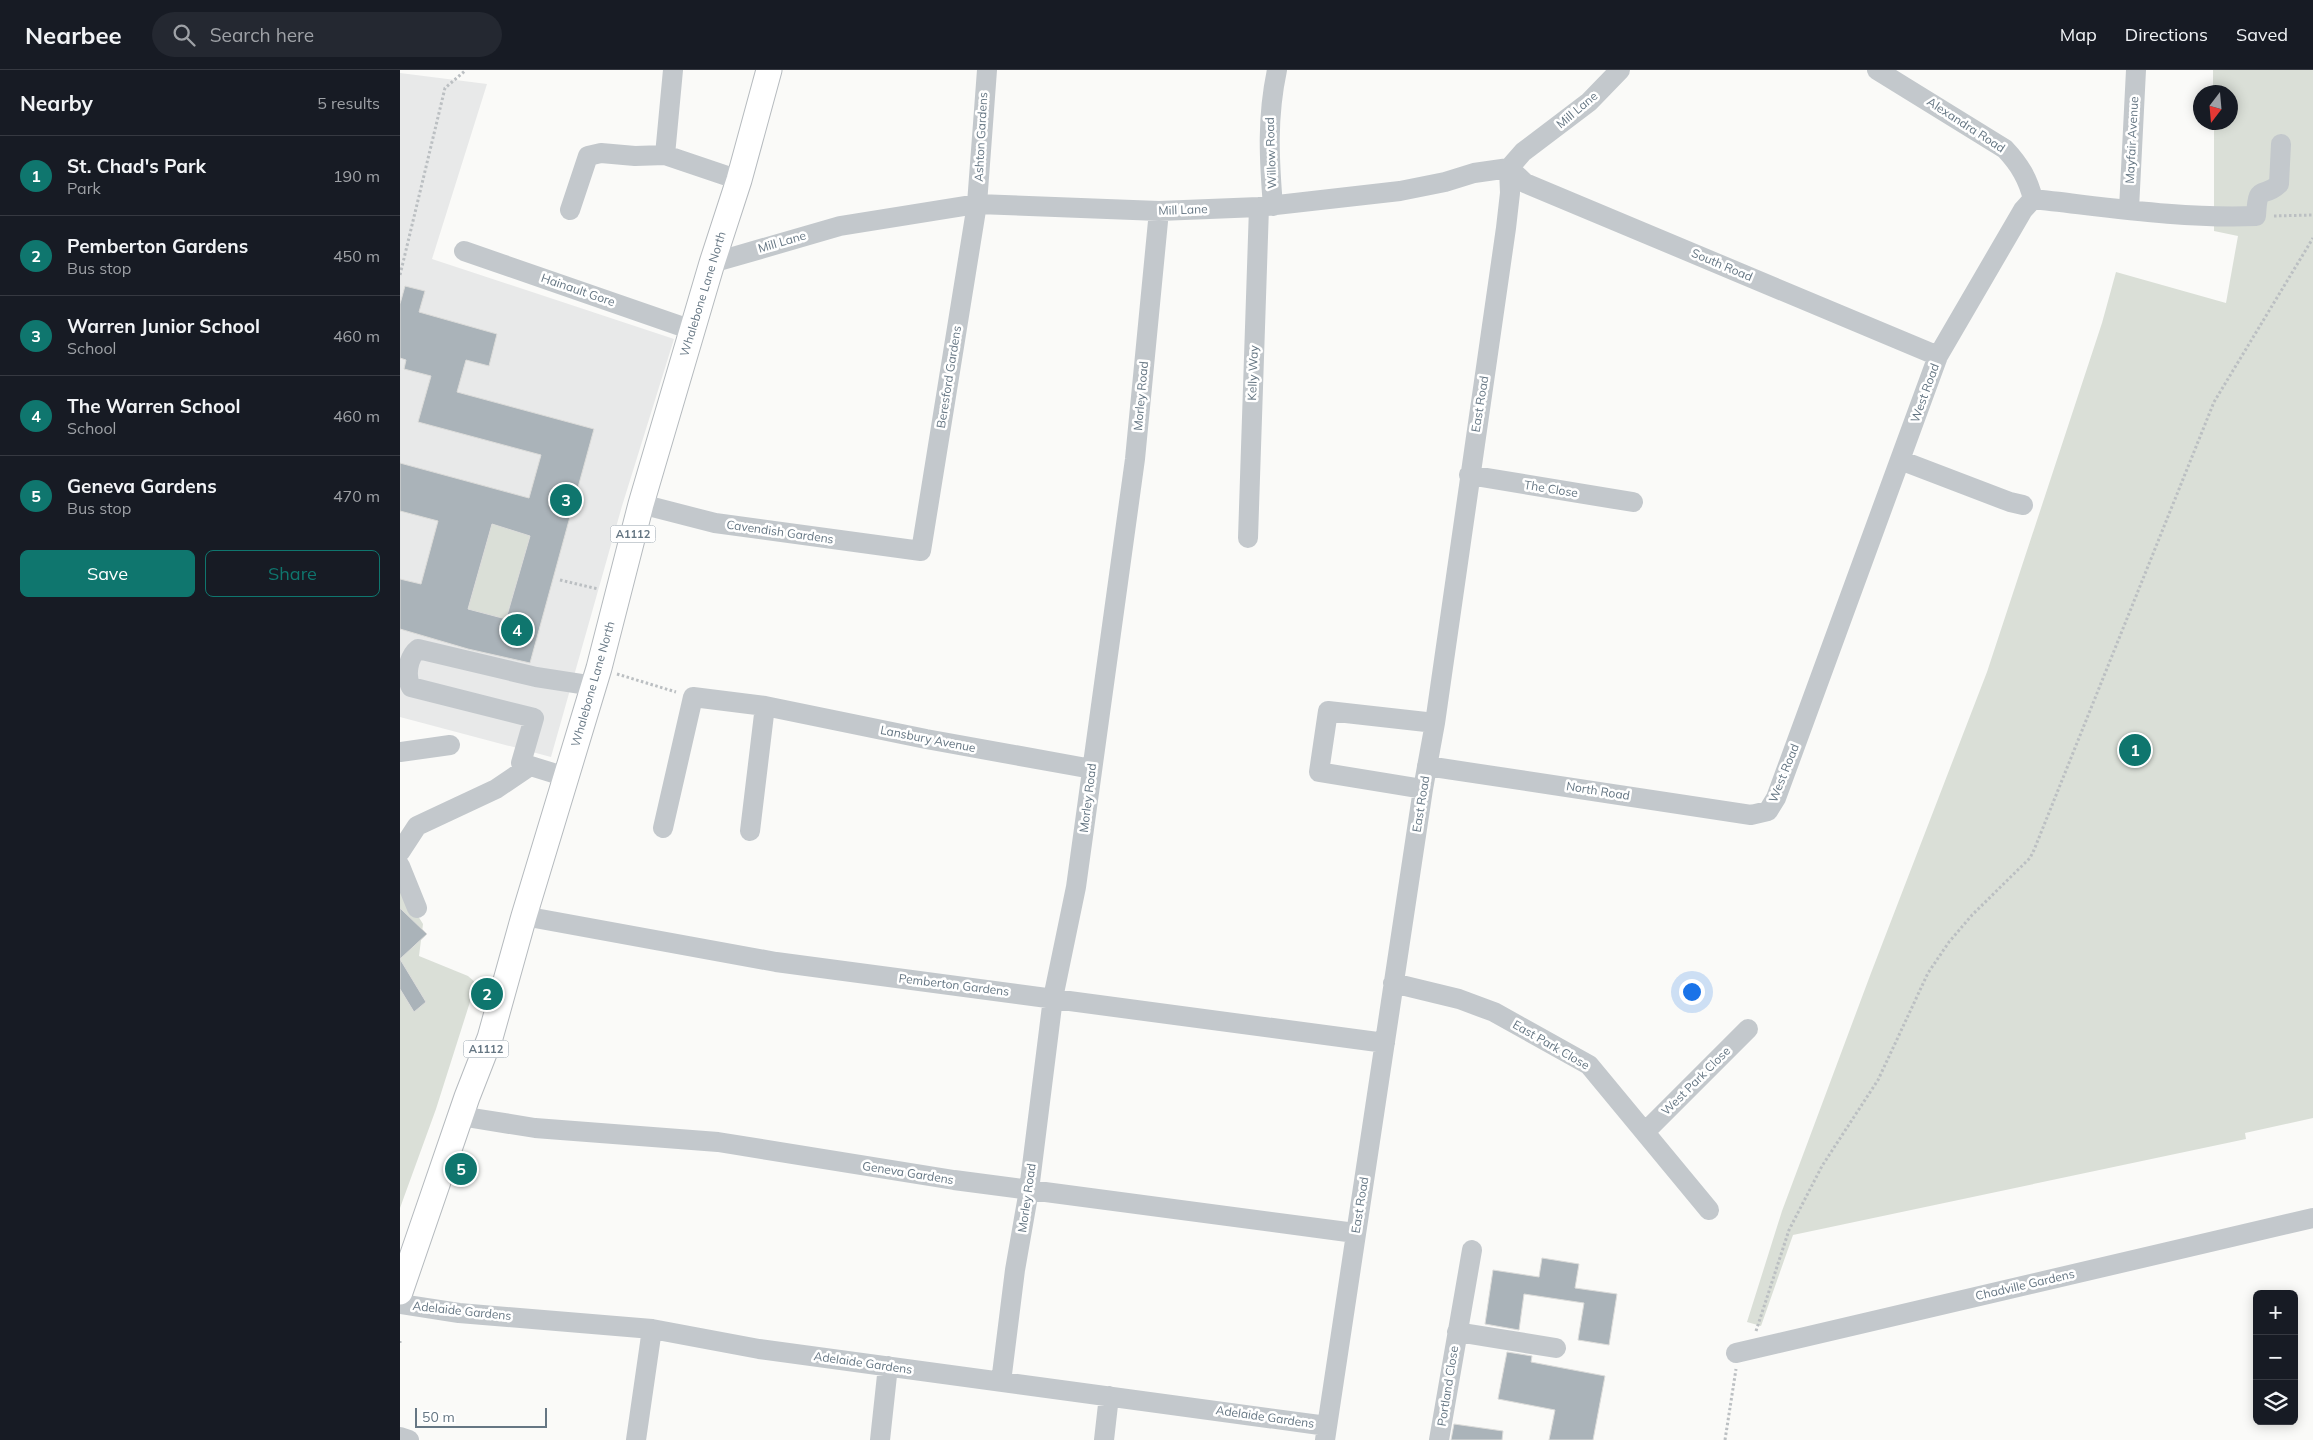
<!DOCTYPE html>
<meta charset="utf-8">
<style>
:root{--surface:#171b24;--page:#242831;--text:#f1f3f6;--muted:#9ea1a6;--line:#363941;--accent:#0f766e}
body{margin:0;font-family:Mulish,sans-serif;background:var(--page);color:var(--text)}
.controls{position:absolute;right:15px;bottom:15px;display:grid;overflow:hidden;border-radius:8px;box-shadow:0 2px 12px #0003}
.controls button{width:45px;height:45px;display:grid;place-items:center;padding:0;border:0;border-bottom:1px solid var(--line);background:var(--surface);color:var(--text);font:25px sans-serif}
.compass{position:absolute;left:1793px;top:15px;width:45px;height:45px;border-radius:50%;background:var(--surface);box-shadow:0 2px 12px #0003;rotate:196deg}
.scale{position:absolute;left:15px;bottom:12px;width:132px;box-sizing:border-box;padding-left:5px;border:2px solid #657683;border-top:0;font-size:14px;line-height:18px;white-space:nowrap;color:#657683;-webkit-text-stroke:4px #fff;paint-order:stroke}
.you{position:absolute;left:1291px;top:921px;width:18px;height:18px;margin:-12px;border:4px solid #fff;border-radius:50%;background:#1a73e8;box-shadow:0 0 0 8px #1a73e833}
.badge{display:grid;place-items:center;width:32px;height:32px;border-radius:50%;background:var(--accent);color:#fff;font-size:16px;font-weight:700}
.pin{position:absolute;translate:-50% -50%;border:2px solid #fff;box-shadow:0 1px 5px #0006}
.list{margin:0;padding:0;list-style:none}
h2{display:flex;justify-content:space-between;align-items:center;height:65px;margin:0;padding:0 20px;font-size:21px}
h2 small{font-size:16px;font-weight:400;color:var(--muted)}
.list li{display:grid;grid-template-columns:32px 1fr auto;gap:15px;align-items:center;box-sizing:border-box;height:80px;padding:0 20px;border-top:1px solid var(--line)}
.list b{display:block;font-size:19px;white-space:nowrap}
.list p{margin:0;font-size:16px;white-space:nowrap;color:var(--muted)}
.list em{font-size:16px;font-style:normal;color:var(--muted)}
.actions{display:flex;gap:10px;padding:15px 20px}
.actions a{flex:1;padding:11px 0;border:1px solid var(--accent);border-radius:8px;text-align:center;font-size:18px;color:var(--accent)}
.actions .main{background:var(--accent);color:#fff}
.icon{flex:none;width:28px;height:28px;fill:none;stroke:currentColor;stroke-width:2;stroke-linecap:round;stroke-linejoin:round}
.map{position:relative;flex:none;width:1913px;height:1370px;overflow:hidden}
header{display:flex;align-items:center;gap:30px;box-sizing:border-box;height:70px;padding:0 25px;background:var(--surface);border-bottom:1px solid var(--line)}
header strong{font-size:24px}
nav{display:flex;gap:28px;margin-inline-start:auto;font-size:18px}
.search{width:350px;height:45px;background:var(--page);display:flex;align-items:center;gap:12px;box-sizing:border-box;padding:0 18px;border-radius:28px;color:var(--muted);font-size:19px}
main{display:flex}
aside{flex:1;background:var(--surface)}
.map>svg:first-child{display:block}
.built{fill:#e8e9e9}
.green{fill:#dadfd7}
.building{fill:#aab3b9;stroke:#dcdcda;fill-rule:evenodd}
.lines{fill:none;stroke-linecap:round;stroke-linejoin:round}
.major-casing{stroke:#b5babe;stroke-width:27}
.path{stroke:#bbbfc2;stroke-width:3;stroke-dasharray:2.5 2.5;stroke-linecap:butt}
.minor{stroke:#c3c8cc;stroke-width:20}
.major{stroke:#fff;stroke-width:25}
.labels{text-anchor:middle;stroke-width:5;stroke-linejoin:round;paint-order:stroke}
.shield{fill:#fff;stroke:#939fa8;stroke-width:1}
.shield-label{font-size:11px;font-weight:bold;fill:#657683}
.street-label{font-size:12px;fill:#657683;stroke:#fff}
</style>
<header>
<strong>Nearbee</strong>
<div class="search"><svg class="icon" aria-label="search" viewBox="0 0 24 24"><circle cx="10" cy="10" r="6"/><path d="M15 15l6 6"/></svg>Search here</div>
<nav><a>Map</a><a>Directions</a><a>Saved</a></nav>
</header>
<main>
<aside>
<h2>Nearby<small>5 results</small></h2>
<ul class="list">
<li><span class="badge">1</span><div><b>St. Chad's Park</b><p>Park</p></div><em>190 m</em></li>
<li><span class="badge">2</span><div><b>Pemberton Gardens</b><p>Bus stop</p></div><em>450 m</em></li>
<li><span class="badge">3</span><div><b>Warren Junior School</b><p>School</p></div><em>460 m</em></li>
<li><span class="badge">4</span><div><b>The Warren School</b><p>School</p></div><em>460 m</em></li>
<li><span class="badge">5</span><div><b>Geneva Gardens</b><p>Bus stop</p></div><em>470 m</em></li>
</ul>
<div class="actions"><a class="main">Save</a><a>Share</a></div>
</aside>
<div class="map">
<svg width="1913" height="1370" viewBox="0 0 1913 1370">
<rect width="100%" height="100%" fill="#fafaf8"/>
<path class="built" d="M0,3L87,14L32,189L274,269L222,436L151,687L0,647Z"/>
<path class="green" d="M1813,0H1913V1048L1845,1063L1846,1069L1393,1165L1361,1256L1347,1252L1382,1141L1471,903L1587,602L1702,253L1716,202L1826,233L1838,166L1814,161V53L1830,52V22H1813Z
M92,454L130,466L106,549L68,539Z
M0,817L23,854L19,886L68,906L76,913L36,1039L0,1138Z"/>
<path class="building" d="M5,216L25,221L19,242L97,264L89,296L66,290L57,322L194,359L130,593L68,579L0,559V509L21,514L38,451L0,441V393L129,428L141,385L18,352L31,306L4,299L6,290L0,288V234ZM92,454L130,466L106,549L68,539Z
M0,838L27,864L0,889L26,932L14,942L0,919Z
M1142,1188L1179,1194L1175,1218L1217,1224L1209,1275L1178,1270L1184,1233L1124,1224L1119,1260L1085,1254L1093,1200L1139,1207Z
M1107,1282L1132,1286L1131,1292L1205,1306L1193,1370H1149L1155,1340L1098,1329Z
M1054,1354L1103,1361L1102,1370H1051Z"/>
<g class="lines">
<g class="major-casing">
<path id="major" d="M0,1222L67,1027L90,968L124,846L199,598L241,434L312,193L339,110L369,0"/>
</g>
<path class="path" d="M1874,146L1913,145
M0,205L45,18L66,0
M160,510L198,519
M217,604L276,622
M1356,1261L1389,1160L1422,1096L1478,1010L1528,903L1549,872L1572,845L1630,788L1634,780L1814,332L1913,168
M0,1271V1273
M1325,1370L1336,1299"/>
<path class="minor" d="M1477,0L1605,79C1620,95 1628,109 1633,129
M265,85L273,0
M1109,98L1125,113L1538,286
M873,136C869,88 867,47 877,0
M1729,139L1736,0
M170,140L188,86L201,83L235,86L265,85L339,110
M64,181L292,260
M312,193L440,156L577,134L759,141L859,137L1000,121L1045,112L1074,103L1109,98L1123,82L1189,32L1220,0
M1500,390L1610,432L1623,435
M1069,405L1233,432
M241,434L315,453L521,481L577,134L587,0
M848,468L859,137
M0,682L50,675
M1027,696L1351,745L1368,741L1376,728L1538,286L1623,140L1633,129C1707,137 1782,149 1856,146C1858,111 1862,130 1879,114L1881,74
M166,707L121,693L134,648L11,617C5,606 8,587 18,579L136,607L194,616
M1023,719L919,702L928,641L1035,653
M263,758L293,627L365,636L526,669L692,699
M350,761L365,636
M0,782L17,756L96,719L130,696
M0,796L17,838
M124,846L376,892L985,973
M993,913L1059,929L1094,942L1189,995L1309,1140
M60,1046L135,1058L318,1072L554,1110L955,1163
M1245,1062L1348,959
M0,1234L59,1243L252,1259L359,1279L927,1356
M1057,1262L1156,1278
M1336,1283L1913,1148
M601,1312L615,1200L629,1120L653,928L676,817L735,389L759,141
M0,1367L9,1370
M236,1370L252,1259
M480,1370L488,1296
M704,1370L709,1326
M925,1370L1023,719L1035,653L1106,158L1110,123L1109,98
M1039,1370L1072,1180"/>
<use href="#major" class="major"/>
</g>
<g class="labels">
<g class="shield">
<rect x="210.5" y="455.5" width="45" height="17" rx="4"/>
<rect x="63.5" y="970.5" width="45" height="17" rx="4"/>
</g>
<g class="shield-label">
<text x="233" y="468">A1112</text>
<text x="86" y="983">A1112</text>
</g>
<g class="street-label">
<text transform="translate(1177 40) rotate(-40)" y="4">Mill Lane</text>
<text transform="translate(1566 55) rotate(33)" y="4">Alexandra Road</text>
<text transform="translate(581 67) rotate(-87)" y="4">Ashton Gardens</text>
<text transform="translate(1732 70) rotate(-87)" y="4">Mayfair Avenue</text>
<text transform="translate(871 83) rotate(-92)" y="4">Willow Road</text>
<text transform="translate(783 140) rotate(-2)" y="4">Mill Lane</text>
<text transform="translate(382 172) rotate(-16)" y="4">Mill Lane</text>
<text transform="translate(1322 195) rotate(23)" y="4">South Road</text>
<text transform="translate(178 220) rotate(19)" y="4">Hainault Gore</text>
<text transform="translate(303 224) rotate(-73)" y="4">Whalebone Lane North</text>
<text transform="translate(853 303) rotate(-88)" y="4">Kelly Way</text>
<text transform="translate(549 307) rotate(-81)" y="4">Beresford Gardens</text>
<text transform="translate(1525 323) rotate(-70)" y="4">West Road</text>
<text transform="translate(741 326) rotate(-85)" y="4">Morley Road</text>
<text transform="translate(1080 334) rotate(-81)" y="4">East Road</text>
<text transform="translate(1151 419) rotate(9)" y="4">The Close</text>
<text transform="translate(380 462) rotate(8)" y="4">Cavendish Gardens</text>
<text transform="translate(193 614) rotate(-74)" y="4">Whalebone Lane North</text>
<text transform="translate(528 669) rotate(11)" y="4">Lansbury Avenue</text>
<text transform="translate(1384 703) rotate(-68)" y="4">West Road</text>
<text transform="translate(1198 721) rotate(9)" y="4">North Road</text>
<text transform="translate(688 728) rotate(-83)" y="4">Morley Road</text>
<text transform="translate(1021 734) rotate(-81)" y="4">East Road</text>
<text transform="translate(554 915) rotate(7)" y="4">Pemberton Gardens</text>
<text transform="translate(1151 975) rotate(30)" y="4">East Park Close</text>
<text transform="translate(1296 1011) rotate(-45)" y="4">West Park Close</text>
<text transform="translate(508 1103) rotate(9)" y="4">Geneva Gardens</text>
<text transform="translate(627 1128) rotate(-82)" y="4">Morley Road</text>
<text transform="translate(960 1135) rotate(-81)" y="4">East Road</text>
<text transform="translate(1625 1215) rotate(-13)" y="4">Chadville Gardens</text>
<text transform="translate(62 1241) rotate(6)" y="4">Adelaide Gardens</text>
<text transform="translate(463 1293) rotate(8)" y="4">Adelaide Gardens</text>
<text transform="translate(1048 1316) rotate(-81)" y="4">Portland Close</text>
<text transform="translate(865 1347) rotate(8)" y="4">Adelaide Gardens</text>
</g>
</g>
</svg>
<div class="controls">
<button>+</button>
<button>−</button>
<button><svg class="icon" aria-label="layers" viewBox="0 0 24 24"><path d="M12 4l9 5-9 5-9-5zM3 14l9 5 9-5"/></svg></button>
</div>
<svg class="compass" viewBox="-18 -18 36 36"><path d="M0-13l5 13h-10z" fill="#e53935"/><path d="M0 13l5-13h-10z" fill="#9ea1a6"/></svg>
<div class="scale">50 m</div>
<div class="you"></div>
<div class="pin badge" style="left:1735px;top:680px">1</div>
<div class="pin badge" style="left:87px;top:924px">2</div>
<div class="pin badge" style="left:166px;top:430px">3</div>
<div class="pin badge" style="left:117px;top:560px">4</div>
<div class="pin badge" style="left:61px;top:1099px">5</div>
</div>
</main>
